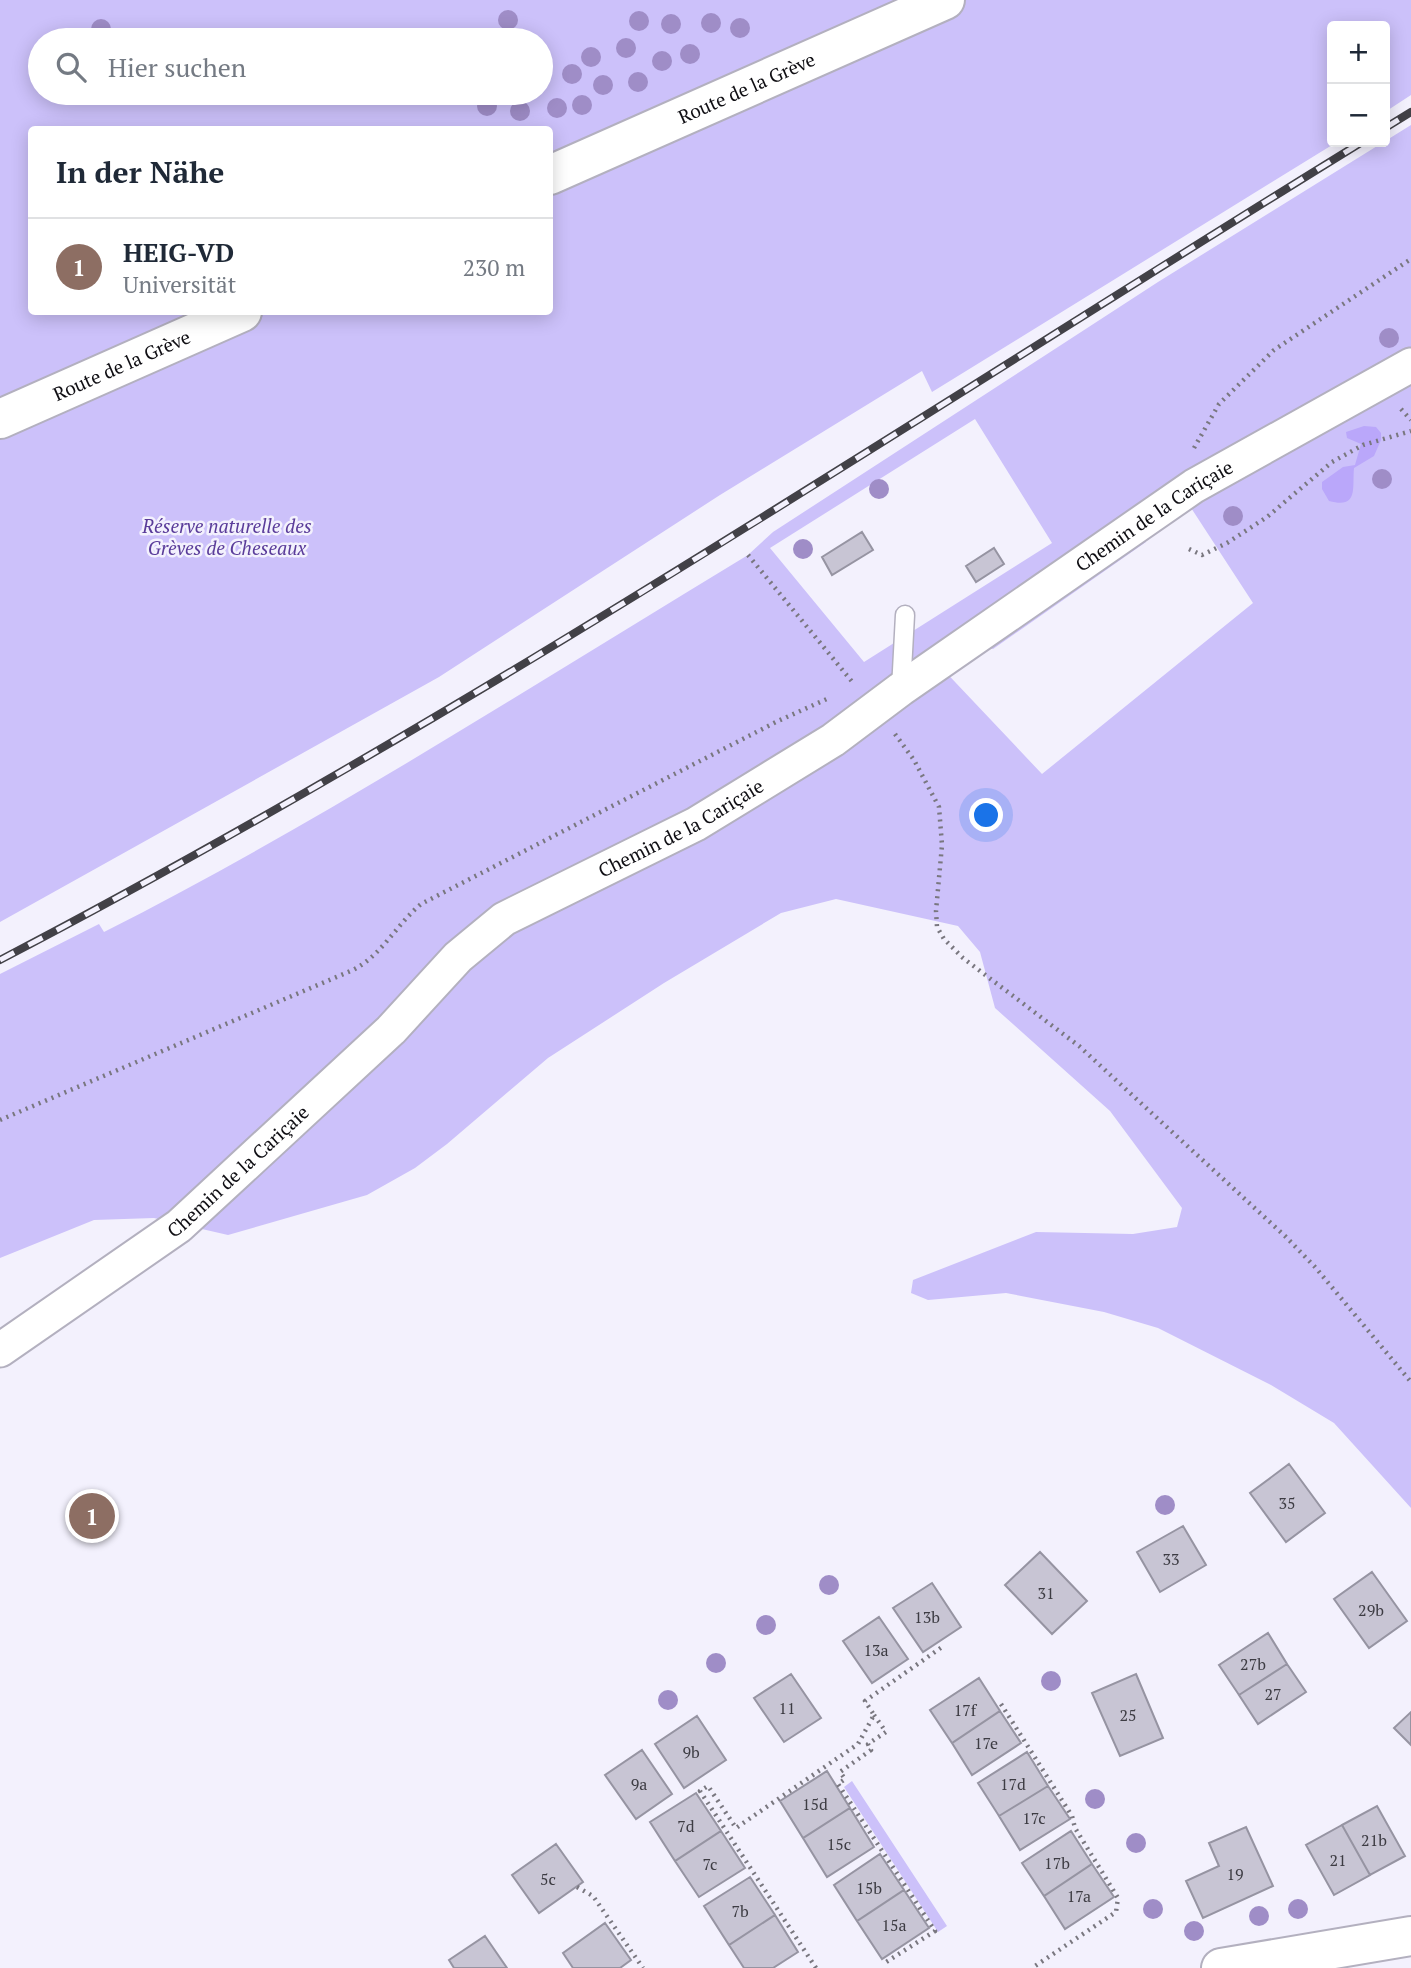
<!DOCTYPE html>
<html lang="de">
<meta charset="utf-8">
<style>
:root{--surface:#fff;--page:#f2f2f3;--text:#1f2937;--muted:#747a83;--line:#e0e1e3;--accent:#111827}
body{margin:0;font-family:"PT Serif",serif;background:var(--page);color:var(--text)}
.controls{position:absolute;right:21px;top:21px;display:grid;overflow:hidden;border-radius:7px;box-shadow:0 4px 18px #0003}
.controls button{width:63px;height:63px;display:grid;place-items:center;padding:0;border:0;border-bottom:2px solid var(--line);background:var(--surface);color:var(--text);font:35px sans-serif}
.you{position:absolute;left:987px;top:816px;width:24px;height:24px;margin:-18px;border:5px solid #fff;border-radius:50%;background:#1a73e8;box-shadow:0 0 0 10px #1a73e833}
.badge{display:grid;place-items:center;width:46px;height:46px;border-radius:50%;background:var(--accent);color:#fff;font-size:23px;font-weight:700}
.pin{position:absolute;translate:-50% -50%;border:4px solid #fff;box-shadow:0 2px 7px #0006}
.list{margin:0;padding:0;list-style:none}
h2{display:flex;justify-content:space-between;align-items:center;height:91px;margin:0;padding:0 28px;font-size:30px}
h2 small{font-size:23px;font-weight:400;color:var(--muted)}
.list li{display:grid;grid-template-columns:46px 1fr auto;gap:21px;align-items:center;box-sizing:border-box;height:98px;padding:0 28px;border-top:2px solid var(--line)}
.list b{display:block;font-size:26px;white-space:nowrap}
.list p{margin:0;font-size:23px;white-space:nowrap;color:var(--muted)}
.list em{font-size:23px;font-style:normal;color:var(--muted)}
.icon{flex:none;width:38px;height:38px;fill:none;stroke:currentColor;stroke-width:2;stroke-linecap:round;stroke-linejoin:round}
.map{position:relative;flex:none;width:1411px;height:1968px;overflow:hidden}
.search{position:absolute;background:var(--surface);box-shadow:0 4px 18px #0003;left:28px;top:28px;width:525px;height:77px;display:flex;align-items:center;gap:18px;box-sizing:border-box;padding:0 24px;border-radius:38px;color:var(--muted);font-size:26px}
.panel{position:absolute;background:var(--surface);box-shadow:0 4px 18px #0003;left:28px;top:126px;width:525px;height:189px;border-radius:7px}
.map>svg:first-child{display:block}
.green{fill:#ccc1fa;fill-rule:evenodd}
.water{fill:#baa7fa}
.building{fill:#c8c5d4;stroke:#9694a2;stroke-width:2}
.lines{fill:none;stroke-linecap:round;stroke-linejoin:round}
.service-casing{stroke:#b3b0bf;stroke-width:21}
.minor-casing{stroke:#b3b0bf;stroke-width:37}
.tertiary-casing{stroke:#b3b0bf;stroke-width:42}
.secondary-casing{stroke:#b3b0bf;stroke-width:42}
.path{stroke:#79777f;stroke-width:4.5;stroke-dasharray:2 5;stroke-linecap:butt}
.service{stroke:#fff;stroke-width:18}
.minor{stroke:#fff;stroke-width:33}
.tertiary{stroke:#fff;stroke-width:38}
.secondary{stroke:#fff;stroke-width:38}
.rail-casing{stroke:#424147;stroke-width:8}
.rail{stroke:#f3f1fd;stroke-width:5;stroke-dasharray:16;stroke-linecap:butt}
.tree{fill:#9f8dc7}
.labels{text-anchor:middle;stroke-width:5;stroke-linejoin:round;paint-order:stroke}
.number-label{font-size:16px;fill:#3d3c43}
.street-label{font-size:19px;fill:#0f0e13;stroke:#f3f1fd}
.park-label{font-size:19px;font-style:italic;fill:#5a3c9a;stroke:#f3f1fd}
</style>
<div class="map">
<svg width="1411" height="1968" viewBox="0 0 1411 1968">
<rect width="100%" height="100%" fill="#f3f1fd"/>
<path class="green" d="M0,0H1411V95L1385,112V26H1332V142H1337L932,392L922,371L720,495L439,677L0,922ZM40,40H541V93H40ZM32,130H550V312H32Z
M1411,125V1508L1334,1423L1271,1385L1158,1328L1104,1312L1006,1293L928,1300L911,1293L913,1280L1036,1232L1133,1234L1177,1227L1182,1208L1110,1111L995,1008L980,952L958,926L836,899L781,913L664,983L548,1058L447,1144L415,1168L367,1195L228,1235L154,1218L94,1220L0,1258V974L99,924L104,932C325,820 536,683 748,555L773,532L1158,282ZM975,419L1052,543L864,662L770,548ZM1182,494L1253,603L1042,774L938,664L971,641L993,649L1146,542L1137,527Z
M852,1781L947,1926L938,1932L844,1787Z"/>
<path class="water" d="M1364,426L1376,427L1381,433V440L1374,456L1354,468C1352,488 1359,509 1329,501L1322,489V482L1343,467L1355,465L1361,444L1347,438L1346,432Z"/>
<path class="building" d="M862,532L873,550L832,575L822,557Z
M994,548L1004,564L976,582L966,566Z
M1289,1464L1325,1513L1286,1542L1250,1493Z
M1183,1526L1206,1565L1160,1592L1137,1552Z
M1040,1552L1087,1601L1052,1634L1005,1585Z
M1372,1572L1407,1621L1369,1648L1334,1599Z
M932,1583L961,1627L923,1652L893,1608Z
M879,1617L908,1659L872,1683L843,1641Z
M1268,1633L1287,1664L1239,1695L1219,1665Z
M1287,1664L1306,1692L1258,1724L1239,1695Z
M791,1674L821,1718L784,1742L754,1698Z
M1136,1674L1163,1738L1120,1756L1092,1693Z
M979,1678L1000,1711L952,1743L930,1710Z
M1000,1711L1021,1743L972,1775L952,1743Z
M1411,1712V1745L1394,1728Z
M697,1716L726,1760L684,1788L655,1744Z
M642,1750L672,1794L636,1819L605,1775Z
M1027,1752L1048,1786L999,1816L978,1783Z
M827,1771L850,1808L803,1838L780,1801Z
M1048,1786L1070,1819L1020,1850L999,1816Z
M696,1793L721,1831L675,1861L650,1822Z
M1377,1806L1405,1856L1370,1875L1342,1825Z
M850,1808L874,1847L827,1877L803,1838Z
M1342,1825L1370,1875L1334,1895L1306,1845Z
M1246,1827L1273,1886L1203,1918L1186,1881L1219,1866L1209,1843Z
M721,1831L745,1868L699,1897L675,1861Z
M1071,1831L1092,1864L1044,1896L1022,1863Z
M556,1844L583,1882L539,1913L512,1875Z
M880,1854L904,1890L857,1921L834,1885Z
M1092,1864L1114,1897L1065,1929L1044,1896Z
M750,1877L775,1915L729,1945L704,1906Z
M904,1890L929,1928L882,1959L857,1921Z
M775,1915L798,1952L773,1968H744L729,1945Z
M605,1923L631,1960L620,1968H573L563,1953Z
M485,1936L507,1968H454L449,1960Z"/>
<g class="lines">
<g class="service-casing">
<path id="service" d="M901,689L905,615"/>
</g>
<g class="minor-casing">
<g id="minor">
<path id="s1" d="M0,1350L179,1226L391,1030L458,957L504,919L696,824L833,740L901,689L1194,486L1411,365"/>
</g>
</g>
<g class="tertiary-casing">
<path id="tertiary" d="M1221,1968L1411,1936"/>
</g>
<g class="secondary-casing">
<g id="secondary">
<path id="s2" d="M550,175L945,0"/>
<path id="s3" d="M0,419L242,312"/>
</g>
</g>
<path class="path" d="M1401,409L1411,420
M1194,448L1219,404L1274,350L1411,259
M1189,549L1202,555L1227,543L1267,517L1332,462L1363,445L1411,431
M748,555L854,684
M895,734L914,760L939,807L942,845L936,911L937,927L944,939L963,958L1079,1046L1286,1237L1315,1267L1411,1382
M0,1120L353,970C382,955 396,925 421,904L778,721L829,698
M1001,1704L1072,1816L1075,1828L1118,1898L1116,1912L1032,1968
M874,1715L886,1732L868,1744L871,1750L840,1772L845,1779L838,1784L935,1931L883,1964
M577,1887L593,1896L643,1968
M816,1968L700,1791L708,1786L736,1828L858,1744L874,1715L865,1701L942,1647"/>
<use href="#service" class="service"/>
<use href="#minor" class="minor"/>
<use href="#tertiary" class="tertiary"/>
<use href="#secondary" class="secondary"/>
<g class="rail-casing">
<path id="rail" d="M1385,128L1411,112
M0,960C470,715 911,420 1362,142"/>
</g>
<use href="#rail" class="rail"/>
</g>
<g class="tree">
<circle cx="508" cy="20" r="10"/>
<circle cx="639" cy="21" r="10"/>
<circle cx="711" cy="23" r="10"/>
<circle cx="671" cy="24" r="10"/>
<circle cx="740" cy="28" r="10"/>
<circle cx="101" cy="29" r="10"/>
<circle cx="626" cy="48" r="10"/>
<circle cx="690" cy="54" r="10"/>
<circle cx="591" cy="57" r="10"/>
<circle cx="662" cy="61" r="10"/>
<circle cx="572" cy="74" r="10"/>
<circle cx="638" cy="82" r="10"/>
<circle cx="603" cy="85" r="10"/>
<circle cx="582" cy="105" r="10"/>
<circle cx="487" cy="106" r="10"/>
<circle cx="557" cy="108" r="10"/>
<circle cx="520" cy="111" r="10"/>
<circle cx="1389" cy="338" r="10"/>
<circle cx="1382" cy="479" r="10"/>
<circle cx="879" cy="489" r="10"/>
<circle cx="1233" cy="516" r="10"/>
<circle cx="803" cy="549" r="10"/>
<circle cx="1165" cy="1505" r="10"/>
<circle cx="829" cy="1585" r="10"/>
<circle cx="766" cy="1625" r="10"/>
<circle cx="716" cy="1663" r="10"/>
<circle cx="1051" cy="1681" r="10"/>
<circle cx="668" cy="1700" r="10"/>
<circle cx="1095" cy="1799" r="10"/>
<circle cx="1136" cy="1843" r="10"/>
<circle cx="1153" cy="1909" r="10"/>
<circle cx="1298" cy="1909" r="10"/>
<circle cx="1259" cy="1916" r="10"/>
<circle cx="1194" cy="1931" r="10"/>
</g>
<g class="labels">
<g class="number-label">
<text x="1287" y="1509">35</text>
<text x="1171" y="1565">33</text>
<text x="1046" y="1599">31</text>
<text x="1371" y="1616">29b</text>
<text x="927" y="1623">13b</text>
<text x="876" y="1656">13a</text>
<text x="1253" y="1670">27b</text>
<text x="1273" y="1700">27</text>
<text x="787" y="1714">11</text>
<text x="965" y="1716">17f</text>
<text x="1128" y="1721">25</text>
<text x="986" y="1749">17e</text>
<text x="691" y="1758">9b</text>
<text x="639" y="1790">9a</text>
<text x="1013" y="1790">17d</text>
<text x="815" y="1810">15d</text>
<text x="1034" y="1824">17c</text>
<text x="686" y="1832">7d</text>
<text x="1374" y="1846">21b</text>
<text x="839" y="1850">15c</text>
<text x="1338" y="1866">21</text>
<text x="1057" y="1869">17b</text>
<text x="710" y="1870">7c</text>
<text x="1235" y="1880">19</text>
<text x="548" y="1885">5c</text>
<text x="869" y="1894">15b</text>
<text x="1079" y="1902">17a</text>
<text x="740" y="1917">7b</text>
<text x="894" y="1931">15a</text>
</g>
<g class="street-label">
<text dy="7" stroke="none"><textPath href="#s2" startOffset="215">Route de la Grève</textPath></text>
<text dy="7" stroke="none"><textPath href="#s3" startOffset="133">Route de la Grève</textPath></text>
<text dy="7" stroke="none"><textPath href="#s1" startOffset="1432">Chemin de la Cariçaie</textPath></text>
<text dy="7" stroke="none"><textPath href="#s1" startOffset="864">Chemin de la Cariçaie</textPath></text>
<text dy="7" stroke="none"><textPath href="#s1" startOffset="298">Chemin de la Cariçaie</textPath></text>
</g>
<g class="park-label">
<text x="227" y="533">Réserve naturelle des<tspan x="227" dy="22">Grèves de Cheseaux</tspan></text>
</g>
</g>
</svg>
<div class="controls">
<button>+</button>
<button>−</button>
</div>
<div class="you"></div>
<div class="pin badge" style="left:92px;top:1516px;background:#8d6e63">1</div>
<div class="search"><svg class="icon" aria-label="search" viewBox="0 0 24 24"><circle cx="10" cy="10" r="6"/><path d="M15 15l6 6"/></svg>Hier suchen</div>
<section class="panel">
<h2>In der Nähe<small></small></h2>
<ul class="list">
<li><span class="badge" style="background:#8d6e63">1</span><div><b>HEIG-VD</b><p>Universität</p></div><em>230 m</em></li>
</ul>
</section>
</div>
